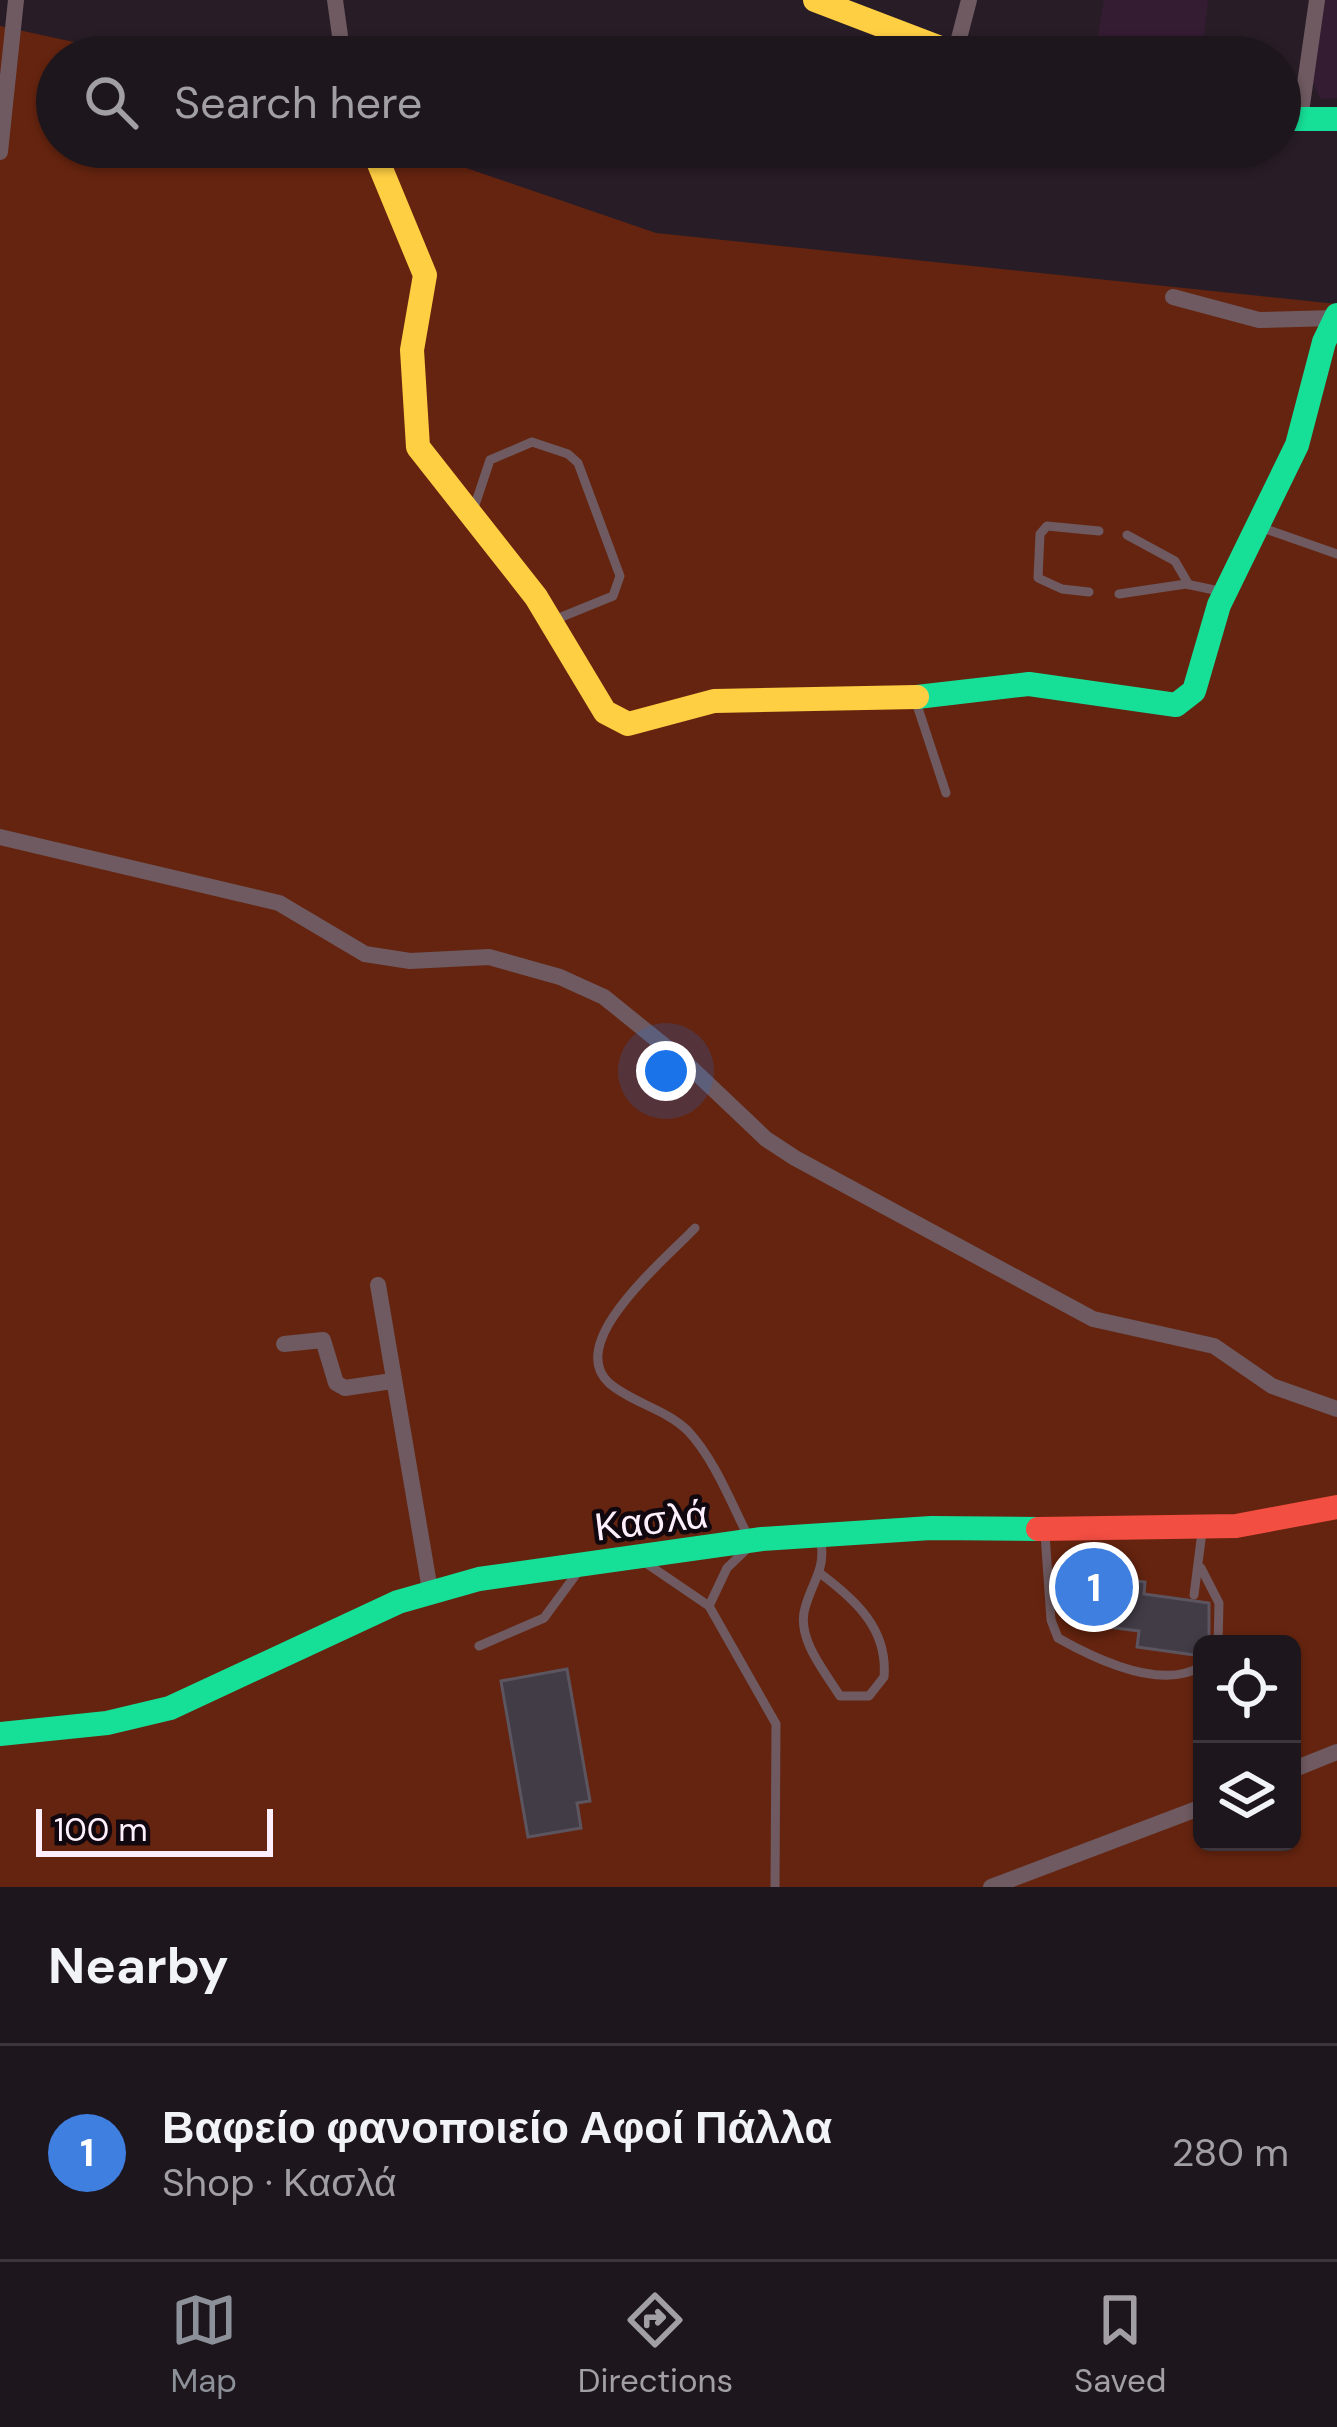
<!DOCTYPE html>
<meta charset="utf-8">
<style>
:root{--surface:#1e161d;--page:#2b232a;--text:#f1f3f6;--muted:#a19fa4;--line:#3c353b;--accent:#8c9099}
body{margin:0;font-family:"DM Sans",sans-serif;background:var(--page);color:var(--text)}
.controls{position:absolute;right:36px;bottom:36px;display:grid;overflow:hidden;border-radius:18px;box-shadow:0 3px 9px #0004}
.controls button{width:108px;height:108px;display:grid;place-items:center;padding:0;border:0;border-bottom:3px solid var(--line);background:var(--surface);color:var(--text);font:60px sans-serif}
.scale{position:absolute;left:36px;bottom:30px;width:237px;box-sizing:border-box;padding-left:12px;border:6px solid #feeffc;border-top:0;font-size:33px;line-height:42px;white-space:nowrap;color:#feeffc;-webkit-text-stroke:9px #10070f;paint-order:stroke}
.you{position:absolute;left:666px;top:1071px;width:42px;height:42px;margin:-30px;border:9px solid #fff;border-radius:50%;background:#1a73e8;box-shadow:0 0 0 18px #1a73e833}
.badge{display:grid;place-items:center;width:78px;height:78px;border-radius:50%;background:var(--accent);color:#fff;font-size:39px;font-weight:700}
.pin{position:absolute;translate:-50% -50%;border:6px solid #fff;box-shadow:0 3px 12px #0006}
.list{margin:0;padding:0;list-style:none}
h2{display:flex;justify-content:space-between;align-items:center;height:156px;margin:0;padding:0 48px;font-size:51px}
h2 small{font-size:39px;font-weight:400;color:var(--muted)}
.list li{display:grid;grid-template-columns:78px 1fr auto;gap:36px;align-items:center;box-sizing:border-box;height:216px;padding:0 48px;border-top:3px solid var(--line)}
.list b{display:block;font-size:45px;white-space:nowrap}
.list p{margin:0;font-size:39px;white-space:nowrap;color:var(--muted)}
.list em{font-size:39px;font-style:normal;color:var(--muted)}
.icon{flex:none;width:66px;height:66px;fill:none;stroke:currentColor;stroke-width:2;stroke-linecap:round;stroke-linejoin:round}
.map{position:relative;flex:none;width:1337px;height:1887px;overflow:hidden}
.search{position:absolute;background:var(--surface);box-shadow:0 3px 9px #0004;left:36px;right:36px;top:36px;height:132px;display:flex;align-items:center;gap:30px;box-sizing:border-box;padding:0 42px;border-radius:66px;color:var(--muted);font-size:45px}
.sheet{height:372px;background:var(--surface)}
nav{display:flex;justify-content:space-around;align-items:center;box-sizing:border-box;height:168px;border-top:3px solid var(--line);background:var(--surface);font-size:33px;color:var(--muted)}
nav a{display:grid;justify-items:center;gap:6px}
nav .on{color:var(--accent)}
.map>svg:first-child{display:block}
.built{fill:#341c32}
.green{fill:#65240f;fill-rule:evenodd}
.building{fill:#423c46;stroke:#5c5560;stroke-width:3}
.lines{fill:none;stroke-linecap:round;stroke-linejoin:round}
.lane{stroke:#6e5a60;stroke-width:9}
.street{stroke:#6e5a60;stroke-width:16}
.fast{stroke:#16e098;stroke-width:24}
.slow{stroke:#ffcf43;stroke-width:24}
.jam{stroke:#f24e42;stroke-width:24}
.labels{text-anchor:middle;stroke-width:9;stroke-linejoin:round;paint-order:stroke}
.street-label{font-size:39px;fill:#feeffc;stroke:#10070f}
</style>
<div class="map">
<svg width="1337" height="1887" viewBox="0 0 1337 1887">
<rect width="100%" height="100%" fill="#281d27"/>
<path class="built" d="M1104,0H1208L1202,57H1094Z
M1321,0H1337V98L1321,99L1310,78Z"/>
<path class="green" d="M0,26L143,57H57V147H405L656,233L1337,304V1887H0ZM1202,1644H1292V1842H1202Z"/>
<path class="building" d="M1075,1573L1145,1582L1144,1594L1209,1603V1635L1202,1656L1137,1647L1139,1631L1069,1622Z
M567,1669L590,1801L577,1803L581,1828L528,1837L501,1681Z"/>
<g class="lines">
<path class="lane" d="M474,508L490,460L532,442L568,454L578,463L620,576L613,596L554,620
M1257,526L1337,554
M1127,535L1175,561L1189,585
M1089,592L1062,589L1038,578L1040,534L1047,526L1099,531
M1119,594L1186,584L1224,592
M916,702L946,793
M695,1228C666,1259 564,1342 609,1383C632,1403 666,1409 688,1431C716,1461 733,1508 752,1544L727,1568L709,1606
M1045,1534L1051,1620L1058,1638C1097,1660 1162,1691 1202,1666
M820,1536C827,1569 813,1579 805,1608C796,1638 825,1672 840,1696H869L884,1677C888,1630 857,1601 821,1574
M640,1559L709,1606L776,1724L775,1887
M1201,1568L1219,1603L1218,1644
M1194,1595L1202,1532
M479,1646L544,1618L580,1569"/>
<path class="street" d="M335,0L343,57
M955,54L969,0
M1300,119L1317,0
M0,152L16,0
M1173,297L1259,320L1334,318
M0,837L279,903L365,954L410,961L489,957L560,977L604,997L687,1064L766,1139L795,1158L1093,1319L1214,1346L1272,1386L1337,1409
M378,1285L430,1590
M284,1344L323,1340L336,1383L345,1388L392,1381
M1292,1770L1337,1752
M991,1887L1202,1807"/>
<path class="fast" d="M1280,119H1337
M917,697L1029,684L1176,705L1194,691L1219,605L1297,445L1324,342L1337,315
M0,1734L107,1723L170,1708L398,1602L479,1579L762,1539L931,1528L1038,1529"/>
<path class="slow" d="M815,0L964,57
M372,147L425,275L412,350L418,447L536,597L605,712L628,724L714,701L917,697"/>
<path class="jam" d="M1038,1529L1236,1526L1337,1507"/>
</g>
<g class="labels">
<g class="street-label">
<text transform="translate(651 1520) rotate(-7)" y="14">Κασλά</text>
</g>
</g>
</svg>
<div class="controls">
<button><svg class="icon" aria-label="locate" viewBox="0 0 24 24"><circle cx="12" cy="12" r="6"/><path d="M12 2v4M12 18v4M2 12h4M18 12h4"/></svg></button>
<button><svg class="icon" aria-label="layers" viewBox="0 0 24 24"><path d="M12 4l9 5-9 5-9-5zM3 14l9 5 9-5"/></svg></button>
</div>
<div class="scale">100 m</div>
<div class="you"></div>
<div class="pin badge" style="left:1094px;top:1587px;background:#3f7fe0">1</div>
<div class="search"><svg class="icon" aria-label="search" viewBox="0 0 24 24"><circle cx="10" cy="10" r="6"/><path d="M15 15l6 6"/></svg>Search here</div>
</div>
<section class="sheet">
<h2>Nearby<small></small></h2>
<ul class="list">
<li><span class="badge" style="background:#3f7fe0">1</span><div><b>Βαφείο φανοποιείο Αφοί Πάλλα</b><p>Shop · Κασλά</p></div><em>280 m</em></li>
</ul>
</section>
<nav>
<a class="on"><svg class="icon" aria-label="map" viewBox="0 0 24 24"><path d="M3 6l6-2 6 2 6-2v14l-6 2-6-2-6 2zM9 4v14M15 6v14"/></svg>Map</a>
<a><svg class="icon" aria-label="directions" viewBox="0 0 24 24"><path d="M12 3l9 9-9 9-9-9zM9 14v-3h6M13 9l2 2-2 2"/></svg>Directions</a>
<a><svg class="icon" aria-label="saved" viewBox="0 0 24 24"><path d="M7 4h10v16l-5-4-5 4z"/></svg>Saved</a>
</nav>
